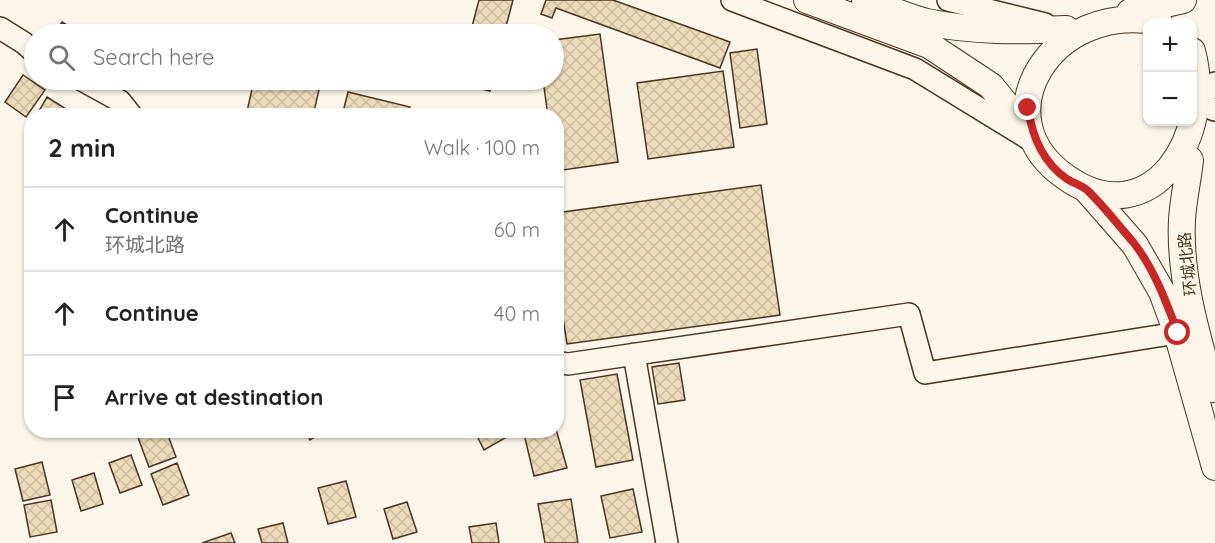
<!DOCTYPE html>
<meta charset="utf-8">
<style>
:root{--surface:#fff;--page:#f6f6f6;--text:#222;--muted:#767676;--line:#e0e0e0}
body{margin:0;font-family:Quicksand,"Noto Sans SC",sans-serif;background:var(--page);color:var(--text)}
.controls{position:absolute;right:18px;top:18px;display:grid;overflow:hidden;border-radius:12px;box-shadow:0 2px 4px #0004}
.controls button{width:54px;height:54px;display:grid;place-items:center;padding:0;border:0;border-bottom:2px solid var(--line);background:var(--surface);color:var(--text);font:30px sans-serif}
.stop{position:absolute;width:18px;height:18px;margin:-14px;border:4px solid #c62828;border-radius:50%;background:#fff}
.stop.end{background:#c62828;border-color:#fff;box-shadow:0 2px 6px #0008}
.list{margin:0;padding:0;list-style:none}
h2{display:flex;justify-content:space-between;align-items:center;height:78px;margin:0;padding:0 24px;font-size:26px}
h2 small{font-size:20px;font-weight:400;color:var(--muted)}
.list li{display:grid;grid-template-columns:39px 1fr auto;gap:18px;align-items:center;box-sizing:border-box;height:84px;padding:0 24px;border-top:2px solid var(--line)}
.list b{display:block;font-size:22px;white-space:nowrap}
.list p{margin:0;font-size:20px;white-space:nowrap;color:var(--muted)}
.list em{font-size:20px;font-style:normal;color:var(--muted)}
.icon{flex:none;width:33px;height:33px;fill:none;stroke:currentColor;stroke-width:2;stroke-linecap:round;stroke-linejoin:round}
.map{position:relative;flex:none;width:1215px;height:543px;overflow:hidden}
.search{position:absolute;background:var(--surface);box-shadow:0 2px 4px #0004;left:24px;top:24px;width:540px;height:66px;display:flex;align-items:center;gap:15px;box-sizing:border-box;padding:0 21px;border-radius:33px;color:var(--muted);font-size:22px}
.panel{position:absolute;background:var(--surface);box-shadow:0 2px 4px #0004;left:24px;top:108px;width:540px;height:330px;border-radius:24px}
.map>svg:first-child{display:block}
.building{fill:url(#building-cross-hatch);stroke:#4a3520;stroke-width:1.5}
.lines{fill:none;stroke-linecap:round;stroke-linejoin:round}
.minor-casing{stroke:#4a3520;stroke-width:24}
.major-casing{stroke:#4a3520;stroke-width:28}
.minor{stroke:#fbf6e9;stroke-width:21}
.major{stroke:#fbf6e9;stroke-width:26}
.route{stroke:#c62828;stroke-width:8}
.labels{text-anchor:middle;stroke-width:4.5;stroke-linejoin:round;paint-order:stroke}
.street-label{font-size:16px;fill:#4a3520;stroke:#fbf6e9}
</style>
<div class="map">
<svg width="1215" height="543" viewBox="0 0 1215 543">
<defs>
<pattern id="building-cross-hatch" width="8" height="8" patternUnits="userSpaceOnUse" patternTransform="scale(1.5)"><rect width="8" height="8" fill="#ecdcbc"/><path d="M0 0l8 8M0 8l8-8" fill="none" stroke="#ccbda1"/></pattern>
</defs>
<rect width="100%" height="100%" fill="#fbf6e9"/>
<path class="building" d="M479,0H513L504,34H470Z
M546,0H613L730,42L720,68L556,8L552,18L541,14Z
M62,22L82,34H54Z
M600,34L618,162L556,171V116H548L543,80H554V40Z
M757,49L767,124L740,128L730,53Z
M723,71L734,147L648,159L637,83Z
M23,75L45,90L26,117L5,102Z
M254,80H313L321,81L313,116H246Z
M459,80H493L490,91L458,83Z
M348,92L410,107L408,116H342Z
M47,97L74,114L73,116H36Z
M761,185L780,315L567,344L556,273V213Z
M556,321L563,322L560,346H556Z
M679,363L685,400L658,404L652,367Z
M617,374L633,460L596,467L580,380Z
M556,429L567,468L534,476L524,434L536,430H556Z
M148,430H166L176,457L149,467L137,435Z
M305,430H326L310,440Z
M474,430H510L512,434L484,450Z
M131,455L142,485L120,493L109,463Z
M42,462L50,495L23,501L15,469Z
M177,463L189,495L163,505L151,474Z
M94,473L103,504L81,511L72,480Z
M346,481L356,517L328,524L318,488Z
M633,489L642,532L610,538L601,496Z
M571,499L578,543H545L538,504Z
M51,500L57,532L30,537L24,505Z
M407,502L417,532L393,539L384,509Z
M283,523L288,543H262L258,529Z
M496,523L499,543H472L469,527Z
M231,533L235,543H202Z"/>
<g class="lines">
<g class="minor-casing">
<path id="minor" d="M732,0L915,69L1029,139
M948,0L1045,24
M0,28L24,43L34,52
M82,80L120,101L132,116
M1209,89L1215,83
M1210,108L1215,110
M634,354L667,543
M556,362L568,364L909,314L925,373L1177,333"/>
</g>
<g class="major-casing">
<path id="major" d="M807,0L929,45L991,86L1032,137
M865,0C885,7 906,17 927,22C973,32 1020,31 1066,29
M1130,12L1183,0
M1159,22C1052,0 978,118 1067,178C1151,236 1215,136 1192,51
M1190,160C1188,180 1183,200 1182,220C1179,276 1197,336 1212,389
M1086,189L1135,245L1162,292L1177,333L1215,467"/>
</g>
<use href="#minor" class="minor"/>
<use href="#major" class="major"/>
</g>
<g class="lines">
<path class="route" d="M1028,108C1032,136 1042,162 1067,179C1073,183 1081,185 1087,190C1103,205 1118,225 1133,242C1154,268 1166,302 1178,333"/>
</g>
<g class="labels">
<g class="street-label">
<text transform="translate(1187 264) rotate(-96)" y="6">环城北路</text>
</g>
</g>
</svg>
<div class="controls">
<button>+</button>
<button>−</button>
</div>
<div class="stop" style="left:1178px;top:333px"></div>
<div class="stop end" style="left:1028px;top:108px"></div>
<div class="search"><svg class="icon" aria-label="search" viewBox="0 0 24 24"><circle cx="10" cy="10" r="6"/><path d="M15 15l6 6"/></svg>Search here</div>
<section class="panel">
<h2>2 min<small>Walk · 100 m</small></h2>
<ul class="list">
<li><svg class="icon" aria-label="ahead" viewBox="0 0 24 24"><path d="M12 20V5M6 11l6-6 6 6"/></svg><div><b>Continue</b><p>环城北路</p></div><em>60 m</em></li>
<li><svg class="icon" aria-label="ahead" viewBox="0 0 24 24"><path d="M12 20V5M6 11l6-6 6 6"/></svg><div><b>Continue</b></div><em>40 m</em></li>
<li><svg class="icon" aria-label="arrive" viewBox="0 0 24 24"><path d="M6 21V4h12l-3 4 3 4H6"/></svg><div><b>Arrive at destination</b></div></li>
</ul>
</section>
</div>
